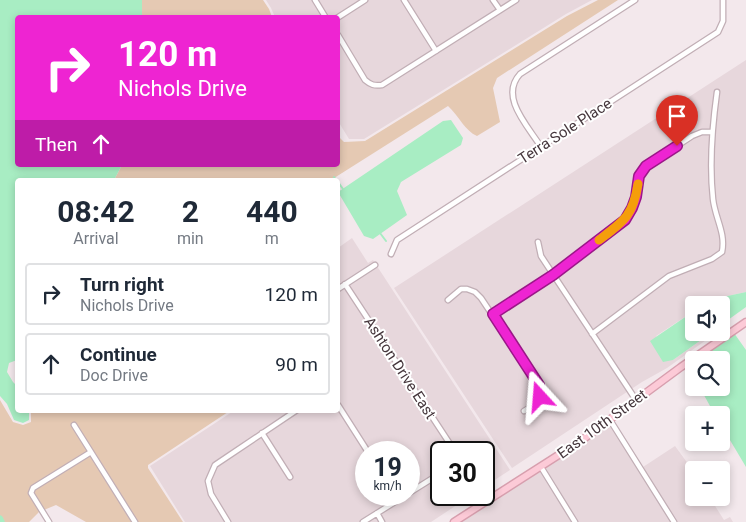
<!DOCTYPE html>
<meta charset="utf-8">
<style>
:root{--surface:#fff;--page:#f6f6f7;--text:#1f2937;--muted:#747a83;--line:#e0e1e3}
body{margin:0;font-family:Roboto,sans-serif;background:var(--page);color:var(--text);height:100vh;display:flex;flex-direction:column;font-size:19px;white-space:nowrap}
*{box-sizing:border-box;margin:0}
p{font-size:16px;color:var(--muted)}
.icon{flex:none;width:28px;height:28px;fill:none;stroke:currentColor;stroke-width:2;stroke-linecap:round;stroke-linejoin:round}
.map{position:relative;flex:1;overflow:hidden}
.panel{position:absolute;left:15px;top:178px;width:325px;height:235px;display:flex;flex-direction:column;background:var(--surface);border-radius:5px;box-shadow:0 2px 8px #0003}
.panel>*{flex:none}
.top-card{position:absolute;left:15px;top:15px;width:325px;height:152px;border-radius:5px;box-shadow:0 2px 8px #0003;background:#ee24d2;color:#fff;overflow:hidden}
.buttons{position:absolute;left:685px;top:296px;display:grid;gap:10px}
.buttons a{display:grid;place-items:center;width:45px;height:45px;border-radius:5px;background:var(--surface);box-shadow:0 2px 8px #0003;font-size:25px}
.speed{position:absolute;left:355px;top:441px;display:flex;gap:10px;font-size:25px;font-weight:700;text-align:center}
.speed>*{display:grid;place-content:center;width:65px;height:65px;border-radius:50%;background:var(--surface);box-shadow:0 2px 8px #0003;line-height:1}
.speed small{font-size:12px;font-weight:400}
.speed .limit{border:2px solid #111;border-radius:8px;background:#fff;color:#111}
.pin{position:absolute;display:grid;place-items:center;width:42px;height:42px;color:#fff;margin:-51px -21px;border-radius:50% 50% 50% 0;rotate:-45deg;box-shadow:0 0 5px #0007}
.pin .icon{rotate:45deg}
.me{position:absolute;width:55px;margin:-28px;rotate:341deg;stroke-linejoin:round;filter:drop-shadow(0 0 4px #0008)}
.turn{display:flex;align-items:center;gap:18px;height:105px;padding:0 20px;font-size:22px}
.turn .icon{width:65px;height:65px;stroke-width:2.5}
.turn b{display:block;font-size:35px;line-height:42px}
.then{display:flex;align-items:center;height:48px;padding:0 20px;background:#0003;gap:10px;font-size:19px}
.eta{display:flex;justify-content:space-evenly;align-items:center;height:85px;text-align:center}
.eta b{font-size:30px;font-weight:700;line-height:35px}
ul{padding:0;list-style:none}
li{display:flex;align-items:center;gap:15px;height:62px;margin:0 10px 8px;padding:0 10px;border:2px solid var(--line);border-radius:5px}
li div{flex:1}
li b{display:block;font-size:19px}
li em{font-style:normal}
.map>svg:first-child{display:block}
.residential{fill:#e7d7dc;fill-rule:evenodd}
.green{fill:#e5c9b3}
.water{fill:#a8edc3}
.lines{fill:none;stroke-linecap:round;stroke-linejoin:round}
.stream{stroke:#a8edc3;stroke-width:2}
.canal{stroke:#a8edc3;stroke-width:5.5}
.street-casing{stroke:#c1aeb5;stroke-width:7}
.secondary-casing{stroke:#d79fae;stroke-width:9}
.street{stroke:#fff;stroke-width:4.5}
.secondary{stroke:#fccad7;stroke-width:6}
.route-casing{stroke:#9b1788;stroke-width:12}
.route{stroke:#ee24d2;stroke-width:9}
.slow{stroke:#f59e0b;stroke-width:9}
.labels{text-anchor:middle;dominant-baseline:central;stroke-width:4;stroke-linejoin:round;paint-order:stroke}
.street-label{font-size:15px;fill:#46373d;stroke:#fff}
</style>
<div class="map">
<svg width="746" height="522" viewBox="0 0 746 522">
<rect width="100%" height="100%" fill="#f3e8ec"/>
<path class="residential" d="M266,0H592L566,14L364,139H349L338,121V18L275,17L271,8Z
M746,60V292L718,298L704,305H694V311L656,336L673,360L711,333H716L667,368L642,382L512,468L394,288Z
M352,238L368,263L373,260L510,470L484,487V452H441V495H472L431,522H185L150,466L235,410H338V248ZM366,452H409V495H366Z
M614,421L643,467L675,446L694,472V498H710L724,520L730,517L733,522H460L543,470Z"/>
<path class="green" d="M142,0H263L269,9L272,17H142Z
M598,0H618L497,78L493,88L500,122L477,136C465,131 459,116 448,106L331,180H114L122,165H338V136L344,142L365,141L567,16Z
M0,400L13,422L23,425L31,422V410H231L148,465V468L183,522H86L56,505L39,512L29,522H0Z"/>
<path class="water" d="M0,0H142V17L18,18V165H122L114,180H18L17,360L9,363L7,372L13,382L17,386L18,410H29V420L23,423L14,420L7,404L0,396Z
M451,120L463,138L461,145L401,182L397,191L407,215L373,239L364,236L338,192L443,121Z
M746,292V307L721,325V305H704L718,298Z
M694,311V332L711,333L673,360L663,362L650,341Z
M734,333L746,350V467L721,425V415H715L700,388H721V360H696Z"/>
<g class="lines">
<path class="stream" d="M334,177L336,180
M338,182L343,189
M380,233L386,241"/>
<path class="canal" d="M0,518L2,522"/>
<defs>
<path id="street" d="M315,0L326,18
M404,0L436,51
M493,0L500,10
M337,18L365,0
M338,35L365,80C371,85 374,86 382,85L516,0
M541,147C528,126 499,97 520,74L635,0
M538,242L541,256L636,400
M391,254L397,240L718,32L723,21V0
M345,284L450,444L451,452
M338,289L375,265
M448,300L461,289H467L475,292L481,298L539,385C540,400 536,404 524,411
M493,314L553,275L625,220L632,208L636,197L639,176L646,166L692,136L702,132H712
M592,334L669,276L712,259L722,252C726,233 715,218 713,199C709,163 712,128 717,92
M338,405L368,452
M610,420L674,522
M74,425L135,522
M262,433L290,477
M541,467L575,522
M409,493L441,473
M377,513L382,522
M49,522L31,493L33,488L91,452
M228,522L211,494L208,481L215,465L297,410
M363,522L406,495"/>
<path id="secondary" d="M454,522L582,440L681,367L746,322"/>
</defs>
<use href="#street" class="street-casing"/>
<use href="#secondary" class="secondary-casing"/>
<use href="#street" class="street"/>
<use href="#secondary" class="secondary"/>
</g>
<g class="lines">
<defs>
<path id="route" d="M540,397L539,385L493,314L553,275L625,220L632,208L636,197L639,176L646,166L677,146"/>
</defs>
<use href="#route" class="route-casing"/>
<use href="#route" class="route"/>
<path class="slow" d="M599,240C624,221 633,216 638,184"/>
</g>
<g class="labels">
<g class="street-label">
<text transform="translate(565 131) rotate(-33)">Terra Sole Place</text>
<text transform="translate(400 368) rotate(57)">Ashton Drive East</text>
<text transform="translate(602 424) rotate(-36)">East 10th Street</text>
</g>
</g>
</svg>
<div class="buttons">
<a><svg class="icon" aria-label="sound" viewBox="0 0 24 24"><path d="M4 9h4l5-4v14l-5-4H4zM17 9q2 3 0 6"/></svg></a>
<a><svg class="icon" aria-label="search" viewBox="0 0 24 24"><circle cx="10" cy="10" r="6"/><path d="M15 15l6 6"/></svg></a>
<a>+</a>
<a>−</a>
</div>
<div class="speed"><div>19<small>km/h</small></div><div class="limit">30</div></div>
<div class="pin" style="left:677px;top:146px;background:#d93025"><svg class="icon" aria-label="arrive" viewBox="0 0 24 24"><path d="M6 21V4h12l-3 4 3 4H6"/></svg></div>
<svg class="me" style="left:540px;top:397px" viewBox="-20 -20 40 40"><path d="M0-17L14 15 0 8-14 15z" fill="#ee24d2" stroke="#fff" stroke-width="4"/></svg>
<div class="top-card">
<div class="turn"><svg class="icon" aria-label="right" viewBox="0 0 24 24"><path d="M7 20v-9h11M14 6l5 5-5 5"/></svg><div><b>120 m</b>Nichols Drive</div></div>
<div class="then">Then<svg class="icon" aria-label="ahead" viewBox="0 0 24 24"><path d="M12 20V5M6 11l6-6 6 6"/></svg></div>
</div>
<section class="panel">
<div class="eta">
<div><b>08:42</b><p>Arrival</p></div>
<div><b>2</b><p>min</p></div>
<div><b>440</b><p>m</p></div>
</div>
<ul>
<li><svg class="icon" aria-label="right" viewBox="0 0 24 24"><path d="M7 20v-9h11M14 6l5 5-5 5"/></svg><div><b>Turn right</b><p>Nichols Drive</p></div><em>120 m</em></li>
<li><svg class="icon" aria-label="ahead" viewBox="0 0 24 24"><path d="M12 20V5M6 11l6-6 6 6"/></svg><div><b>Continue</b><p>Doc Drive</p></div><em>90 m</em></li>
</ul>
</section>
</div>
